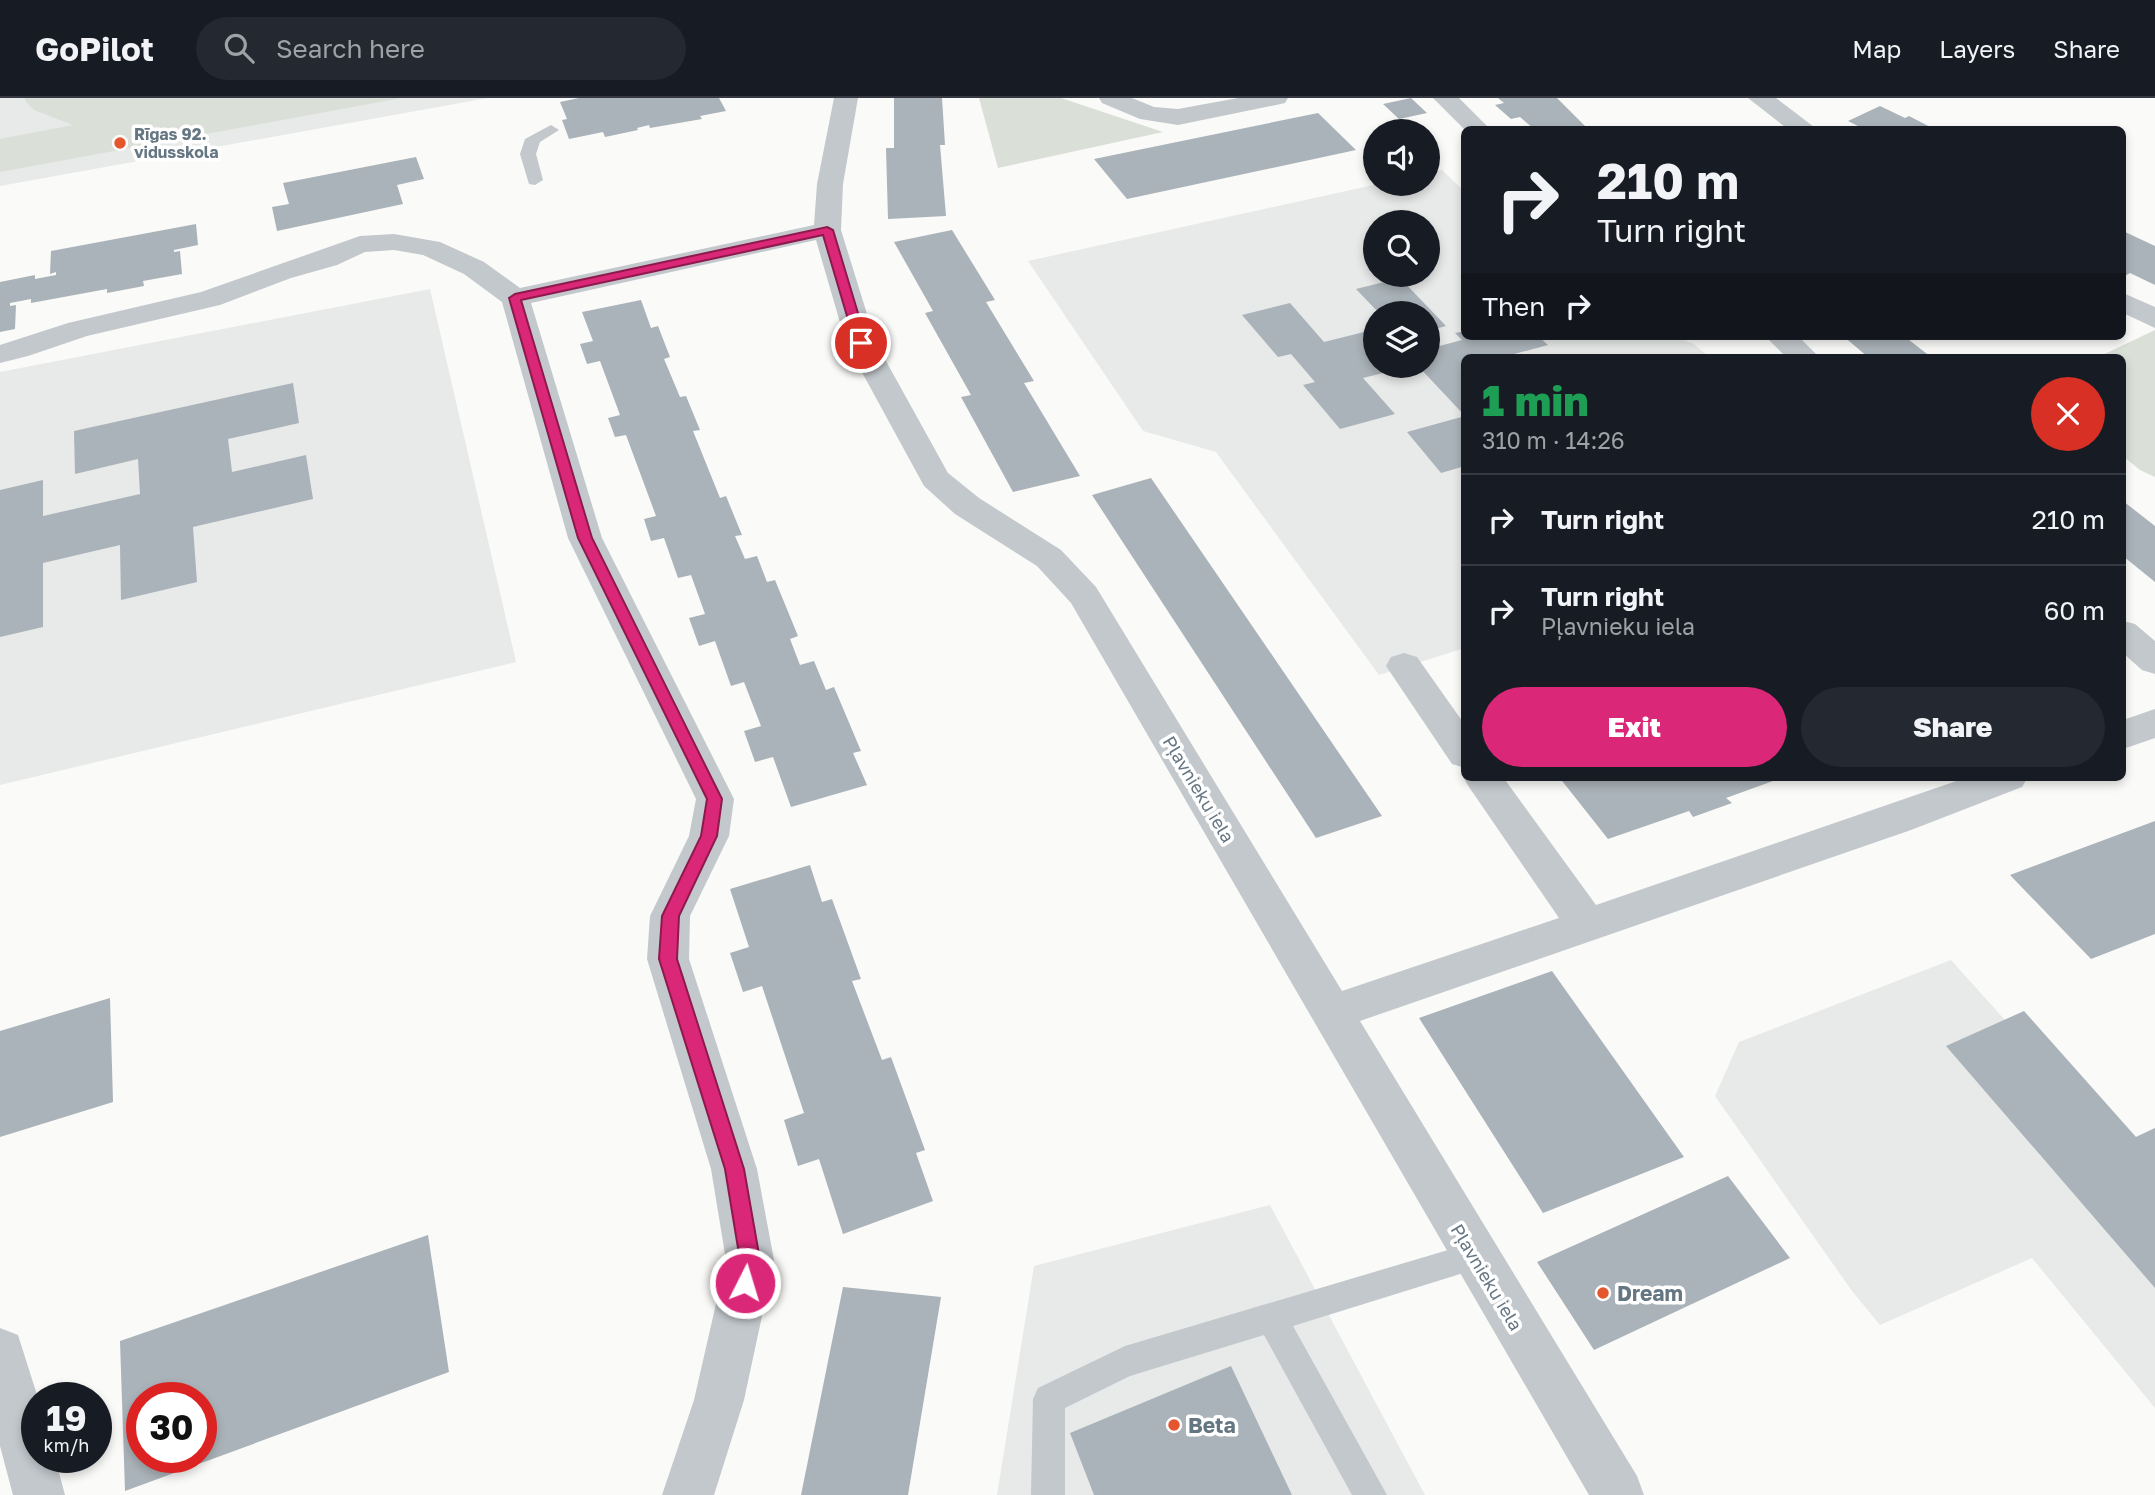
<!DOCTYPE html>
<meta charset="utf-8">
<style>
:root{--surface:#171b24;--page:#242831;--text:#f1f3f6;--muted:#9ea1a6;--line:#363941;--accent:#db2777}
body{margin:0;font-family:"Golos Text",sans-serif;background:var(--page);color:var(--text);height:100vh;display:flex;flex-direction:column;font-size:26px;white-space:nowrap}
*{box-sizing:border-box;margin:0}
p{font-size:23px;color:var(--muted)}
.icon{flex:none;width:38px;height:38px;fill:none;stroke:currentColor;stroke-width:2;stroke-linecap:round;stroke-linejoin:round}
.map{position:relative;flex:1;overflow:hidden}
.side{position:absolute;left:1461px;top:256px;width:665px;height:427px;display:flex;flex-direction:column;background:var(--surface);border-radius:10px;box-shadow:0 4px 10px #0003}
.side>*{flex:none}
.top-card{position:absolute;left:1461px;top:28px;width:665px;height:214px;border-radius:10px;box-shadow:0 4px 10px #0003;background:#171b24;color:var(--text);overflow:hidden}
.tools{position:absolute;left:1363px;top:21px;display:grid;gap:14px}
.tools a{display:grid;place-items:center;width:77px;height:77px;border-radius:50%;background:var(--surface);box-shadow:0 4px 10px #0003;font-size:35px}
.speed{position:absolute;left:21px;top:1284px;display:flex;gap:14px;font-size:35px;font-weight:700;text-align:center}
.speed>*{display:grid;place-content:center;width:91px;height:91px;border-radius:50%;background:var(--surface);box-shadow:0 4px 10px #0003;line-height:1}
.speed small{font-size:18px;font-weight:400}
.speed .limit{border:10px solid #d22;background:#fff;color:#111}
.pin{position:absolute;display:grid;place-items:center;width:60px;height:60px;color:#fff;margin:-30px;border:4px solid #fff;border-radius:50%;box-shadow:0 2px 7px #0007}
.me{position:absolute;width:77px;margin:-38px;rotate:5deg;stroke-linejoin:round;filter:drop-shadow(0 0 5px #0008)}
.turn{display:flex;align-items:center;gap:24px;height:147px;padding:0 21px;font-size:32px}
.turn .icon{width:91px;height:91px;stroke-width:2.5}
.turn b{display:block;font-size:49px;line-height:60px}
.then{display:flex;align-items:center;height:66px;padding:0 21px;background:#0003;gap:14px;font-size:26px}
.round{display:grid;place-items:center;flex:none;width:74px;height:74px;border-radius:37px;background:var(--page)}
.overview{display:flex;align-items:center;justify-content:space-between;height:119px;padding:0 21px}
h1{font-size:42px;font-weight:800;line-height:52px;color:#1e9e55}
.button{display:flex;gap:14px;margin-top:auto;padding:14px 21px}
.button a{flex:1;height:80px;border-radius:42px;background:var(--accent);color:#fff;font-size:28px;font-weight:800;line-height:80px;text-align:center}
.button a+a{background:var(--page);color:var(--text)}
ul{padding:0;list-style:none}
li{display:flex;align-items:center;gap:21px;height:91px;padding:0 21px;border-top:2px solid var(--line)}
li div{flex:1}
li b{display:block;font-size:26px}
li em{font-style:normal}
header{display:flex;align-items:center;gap:42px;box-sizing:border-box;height:98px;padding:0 35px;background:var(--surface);border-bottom:2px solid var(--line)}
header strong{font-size:33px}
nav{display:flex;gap:38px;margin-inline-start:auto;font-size:24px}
.search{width:490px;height:63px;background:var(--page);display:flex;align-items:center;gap:18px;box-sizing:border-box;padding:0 24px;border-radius:38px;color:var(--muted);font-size:26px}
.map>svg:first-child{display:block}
.built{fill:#e8e9e9;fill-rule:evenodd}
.green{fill:#dadfd7}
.building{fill:#aab3b9;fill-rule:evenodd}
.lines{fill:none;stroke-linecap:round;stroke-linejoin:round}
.lane{fill:#c3c8cc;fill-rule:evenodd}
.street{fill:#c3c8cc;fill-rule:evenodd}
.route{fill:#db2777;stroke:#8e194d;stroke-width:2}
.poi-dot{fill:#e4572e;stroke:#fff;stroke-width:2.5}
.labels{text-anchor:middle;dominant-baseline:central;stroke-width:7;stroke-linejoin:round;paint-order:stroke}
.far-poi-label{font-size:16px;font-weight:bold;fill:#657683;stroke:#fff;text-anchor:start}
.street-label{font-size:18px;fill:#657683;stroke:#fff}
.near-poi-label{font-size:21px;font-weight:bold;fill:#657683;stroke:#fff;text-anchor:start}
</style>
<header>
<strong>GoPilot</strong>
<div class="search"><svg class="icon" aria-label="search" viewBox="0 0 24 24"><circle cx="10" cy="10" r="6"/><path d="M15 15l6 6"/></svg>Search here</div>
<nav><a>Map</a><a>Layers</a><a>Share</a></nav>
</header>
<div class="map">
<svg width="2155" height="1397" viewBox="0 0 2155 1397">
<rect width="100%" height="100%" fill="#fafaf8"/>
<path class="built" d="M0,0H488L0,88Z
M1442,72L1465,94V238H1673L1694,246L1709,259H1465V550L1379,577L1216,354L1143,333L1028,163L1378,86H1428V75ZM1376,124H1428V177H1376ZM1376,215H1428V268H1376Z
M430,191L516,564L0,687V274Z
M1951,862L2005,922L2135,1039L2155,1030V1310L2032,1160L1880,1227L1852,1193L1715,998L1739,944Z
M1270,1107L1425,1397H997L1034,1168Z"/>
<path class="green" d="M25,0H401L0,74V41L73,27L34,12L26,4Z
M979,0H1061L1163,34L998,70Z
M2155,232V379L2140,372L2123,358V259H2098Z"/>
<path class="building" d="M579,0H719L726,13L700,18L702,21L650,30L649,27L637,30L638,32L605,39L603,34L569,41L562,22L567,21L560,4Z
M894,0H942L945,47H940L946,118L888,121L886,50H894Z
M1411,0L1427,15L1399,21L1383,6Z
M1498,0H1557L1589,32H1535L1520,19L1511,21L1495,7L1504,5Z
M1880,8L1905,20L1909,18L1936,32H1866L1848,23Z
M1318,15L1356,52L1127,101L1094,61Z
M416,59L424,81L397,87L403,106L277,133L272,109L289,106L283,85Z
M196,126L198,147L174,152V154L180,153L182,176L143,183L144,188L107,195V191L31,205V201L10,205V208L16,207L15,231L0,234V184L35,177V181L56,177V174L50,176L51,153Z
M952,132L995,202L986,204L1034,283L1024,285L1080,378L1013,394L961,299L971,297L925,215L933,213L894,144Z
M2123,133L2155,148V187L2130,175L2123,179Z
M1400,180L1446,228L1428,233V215H1379L1356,191Z
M641,202L651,230L658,228L670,259L664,261L680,299L686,298L700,332L693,333L720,400L726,398L742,437L735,438L745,461L757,458L767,484L775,482L798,538L790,541L800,567L814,563L826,592L834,589L861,653L853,655L867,687L791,709L773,659L755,664L744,633L761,628L744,584L731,588L715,543L699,548L689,520L705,516L691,477L678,480L664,440L651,443L644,421L656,418L626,337L615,339L608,320L620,317L600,263L587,266L580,246L593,243L582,214Z
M1290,205L1324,244L1376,231V268L1407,269L1363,280L1395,316L1340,331L1303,287L1315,284L1291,256L1278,259L1242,217Z
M1465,233V238H1538L1548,247L1503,259H1465V318L1418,268H1428V245L1432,250L1462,242L1455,235Z
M1843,238H1904L1931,259H1868Z
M293,285L299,325L228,341L232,374L306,357L313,401L193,429L197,484L121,502L120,447L43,465V529L0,539V392L43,382V418L140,396L138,361L75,376L74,333Z
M1465,318V368L1441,375L1407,334Z
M1151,380L1382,718L1316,740L1092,397Z
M2123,403L2155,428V484L2123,458Z
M1559,679H1784L1726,700L1732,705L1693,719L1689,713L1608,741Z
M2155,723V836L2091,861L2010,777Z
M810,767L822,804L832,801L861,881L852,883L882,962L891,959L925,1052L916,1055L933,1103L843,1136L819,1061L798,1068L784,1022L804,1015L762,888L743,894L730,855L749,849L730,791Z
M1552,873L1684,1059L1543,1115L1419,920Z
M110,900L113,1004L0,1039V933Z
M2024,913L2136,1039L2155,1030V1190L1946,948Z
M1728,1078L1790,1160L1594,1252L1537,1164Z
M428,1137L449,1274L125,1393L120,1243ZM142,1300H201V1360H142Z
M843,1189L941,1199L908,1397H801Z
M1231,1268L1292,1397H1094L1070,1335Z"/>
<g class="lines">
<path class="lane" d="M551,27L559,32L540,44L536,56L543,82L535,87L529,86L520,56L525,41Z
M1475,1144L1486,1148L1490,1158L1486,1168L1293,1228L1387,1397H1352L1264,1237L1130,1278L1065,1310V1397H1031L1033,1301L1038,1290L1125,1248Z"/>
<path class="street" d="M834,0H858L843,86L841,132L876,245L948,375L979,400L1061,452L1096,489L1342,893L1559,820L1469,689L1463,679L1465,676V679H1503L1596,807L1968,679H2028L2022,689L1911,732L1360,923L1637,1378L1644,1397H1589L1071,505L1037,468L955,416L924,388L846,245L816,142L531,205L602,440L734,701L729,738L690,818L689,861L757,1071L774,1162L744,1302L714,1397H662L694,1302L726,1162L711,1071L647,861L650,818L689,738L696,701L568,440L502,204L464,176L423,157L394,152L365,154L337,167L291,180L220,207L87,238L28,258L0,265V247L68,225L201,194L360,138L394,136L440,144L484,164L520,190L814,127L817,86Z
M1099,0H1132L1154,9L1178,11L1238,0H1288L1285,5L1276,7L1178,27L1140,21L1102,5Z
M1433,0H1459L1491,32H1465Z
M1748,0H1776L1818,32H1789Z
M2123,195L2155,209V230L2123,215Z
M1765,238H1798L1819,259H1786Z
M2123,523L2135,526L2155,543V576L2142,572L2123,555Z
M1404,555L1417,559L1465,627V670L1452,666L1386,568L1391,559Z
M2155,611V640L2123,651V622Z
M0,1230L18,1237L38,1300L37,1360H55L65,1397H13L0,1348Z"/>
</g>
<path class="route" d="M827,129L833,132L867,245L865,248L855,245L823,137L521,202L592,440L722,701L717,738L679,818L677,861L744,1071L760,1162L752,1191L745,1194L738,1191L735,1185L740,1162L725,1071L659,861L662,818L701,738L707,701L578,440L509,200L515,196Z"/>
<g class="poi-dot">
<circle cx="120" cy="45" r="7"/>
<circle cx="1603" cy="1195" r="7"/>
<circle cx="1174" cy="1327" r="7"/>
</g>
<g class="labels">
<g class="far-poi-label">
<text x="134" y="36">Rīgas 92.<tspan x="134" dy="18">vidusskola</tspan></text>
</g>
<g class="street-label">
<text transform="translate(1199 691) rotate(59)">Pļavnieku iela</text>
<text transform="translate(1487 1179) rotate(59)">Pļavnieku iela</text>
</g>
<g class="near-poi-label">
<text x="1617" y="1195">Dream</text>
<text x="1188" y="1327">Beta</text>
</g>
</g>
</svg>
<div class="tools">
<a><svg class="icon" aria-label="sound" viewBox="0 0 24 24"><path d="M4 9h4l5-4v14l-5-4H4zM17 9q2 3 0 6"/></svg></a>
<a><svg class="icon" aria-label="search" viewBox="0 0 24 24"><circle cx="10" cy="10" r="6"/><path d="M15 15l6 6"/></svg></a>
<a><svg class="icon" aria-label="layers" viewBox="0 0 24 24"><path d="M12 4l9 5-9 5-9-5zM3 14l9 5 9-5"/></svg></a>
</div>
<div class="speed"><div>19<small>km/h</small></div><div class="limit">30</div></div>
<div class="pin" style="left:861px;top:245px;background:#d93025"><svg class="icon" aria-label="arrive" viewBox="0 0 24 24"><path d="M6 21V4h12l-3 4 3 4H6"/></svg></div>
<svg class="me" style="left:745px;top:1185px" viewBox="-20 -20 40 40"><circle r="17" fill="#db2777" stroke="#fff" stroke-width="3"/><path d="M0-11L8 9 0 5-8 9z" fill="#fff"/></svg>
<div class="top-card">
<div class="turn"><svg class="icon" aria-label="right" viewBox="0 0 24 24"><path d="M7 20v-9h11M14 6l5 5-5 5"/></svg><div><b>210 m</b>Turn right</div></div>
<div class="then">Then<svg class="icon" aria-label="right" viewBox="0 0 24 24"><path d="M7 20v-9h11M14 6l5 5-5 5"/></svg></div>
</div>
<section class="side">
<div class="overview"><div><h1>1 min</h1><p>310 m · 14:26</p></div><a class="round" style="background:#d93025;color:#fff"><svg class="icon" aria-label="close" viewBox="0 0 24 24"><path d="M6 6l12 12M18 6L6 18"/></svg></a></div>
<ul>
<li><svg class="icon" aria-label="right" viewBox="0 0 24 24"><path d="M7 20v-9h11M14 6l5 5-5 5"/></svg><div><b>Turn right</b></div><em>210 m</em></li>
<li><svg class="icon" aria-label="right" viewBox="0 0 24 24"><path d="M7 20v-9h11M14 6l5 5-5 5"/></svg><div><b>Turn right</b><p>Pļavnieku iela</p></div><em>60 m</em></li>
</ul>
<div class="button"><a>Exit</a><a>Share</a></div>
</section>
</div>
